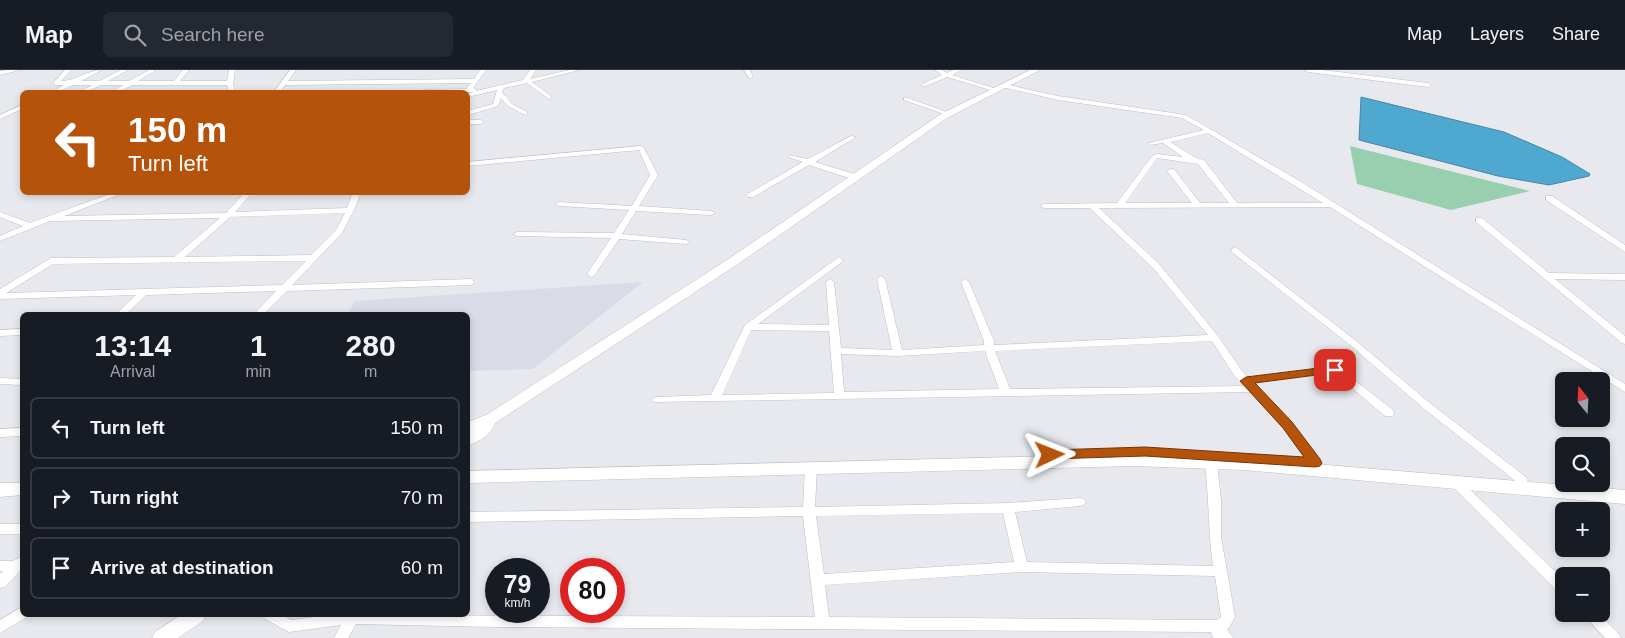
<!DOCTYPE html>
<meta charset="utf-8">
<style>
:root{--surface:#171b24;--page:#242831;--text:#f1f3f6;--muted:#9ea1a6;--line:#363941}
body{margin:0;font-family:Arial,sans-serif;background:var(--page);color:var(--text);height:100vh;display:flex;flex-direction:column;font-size:19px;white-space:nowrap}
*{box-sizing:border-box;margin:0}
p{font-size:16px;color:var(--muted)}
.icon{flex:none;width:28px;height:28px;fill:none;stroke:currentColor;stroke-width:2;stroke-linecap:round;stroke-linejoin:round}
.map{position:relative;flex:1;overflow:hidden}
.drawer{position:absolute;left:20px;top:242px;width:450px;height:305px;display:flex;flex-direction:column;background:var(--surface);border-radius:8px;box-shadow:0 2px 8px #0003}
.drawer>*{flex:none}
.guide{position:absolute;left:20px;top:20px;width:450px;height:105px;border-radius:8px;box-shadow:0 2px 8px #0003;background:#b45309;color:#fff;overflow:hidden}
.needle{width:32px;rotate:342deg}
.tools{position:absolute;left:1555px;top:302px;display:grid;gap:10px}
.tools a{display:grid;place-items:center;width:55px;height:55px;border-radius:8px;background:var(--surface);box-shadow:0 2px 8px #0003;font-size:25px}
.speed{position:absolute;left:485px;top:488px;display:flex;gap:10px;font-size:25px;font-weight:700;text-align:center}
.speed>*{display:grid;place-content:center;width:65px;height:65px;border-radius:50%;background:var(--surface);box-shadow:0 2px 8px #0003;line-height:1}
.speed small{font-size:12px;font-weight:400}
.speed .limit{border:8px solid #d22;background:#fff;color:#111}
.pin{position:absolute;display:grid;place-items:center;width:42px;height:42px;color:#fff;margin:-21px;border-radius:10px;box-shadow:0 2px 8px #0006}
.me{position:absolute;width:55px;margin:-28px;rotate:88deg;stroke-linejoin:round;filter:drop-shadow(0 0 4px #0008)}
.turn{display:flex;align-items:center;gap:18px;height:105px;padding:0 25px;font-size:22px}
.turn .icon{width:65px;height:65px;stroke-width:2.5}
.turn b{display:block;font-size:35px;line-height:42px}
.eta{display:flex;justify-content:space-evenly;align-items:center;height:85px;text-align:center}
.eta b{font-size:30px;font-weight:700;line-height:35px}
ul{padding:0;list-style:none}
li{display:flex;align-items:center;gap:15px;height:62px;margin:0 10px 8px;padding:0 15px;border:2px solid var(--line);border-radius:8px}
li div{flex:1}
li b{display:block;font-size:19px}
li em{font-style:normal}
header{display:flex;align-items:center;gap:30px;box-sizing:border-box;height:70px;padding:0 25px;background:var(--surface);border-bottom:1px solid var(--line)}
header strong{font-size:24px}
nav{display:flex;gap:28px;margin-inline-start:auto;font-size:18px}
.search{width:350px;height:45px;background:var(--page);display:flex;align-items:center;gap:12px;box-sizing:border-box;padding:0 18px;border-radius:8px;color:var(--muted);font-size:19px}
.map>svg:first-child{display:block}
.built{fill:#d9dbe7}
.green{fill:#98d0af}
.water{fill:#4fa8d0;stroke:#4987a4}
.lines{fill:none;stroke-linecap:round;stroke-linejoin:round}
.minor-casing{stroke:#bebfc3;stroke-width:1}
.major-casing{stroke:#bebfc3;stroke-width:1}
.highway-casing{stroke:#bebfc3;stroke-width:1}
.minor{fill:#fff;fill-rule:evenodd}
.major{fill:#fff;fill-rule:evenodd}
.highway{fill:#fff;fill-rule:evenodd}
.route{fill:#b45309;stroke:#753606}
</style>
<header>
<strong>Map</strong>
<div class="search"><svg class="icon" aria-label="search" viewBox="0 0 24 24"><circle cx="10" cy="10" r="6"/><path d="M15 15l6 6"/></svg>Search here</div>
<nav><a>Map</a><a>Layers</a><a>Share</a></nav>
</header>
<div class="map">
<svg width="1625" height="568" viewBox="0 0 1625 568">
<rect width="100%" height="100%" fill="#e8e9ee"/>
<path class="built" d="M643,212L533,299L468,301V245H347L355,231Z"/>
<path class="green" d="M1350,76L1530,121L1451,140L1357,114Z"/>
<path class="water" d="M1361,27L1504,62L1562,87L1590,104L1589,106L1549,115L1498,106L1359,70Z"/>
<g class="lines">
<defs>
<path id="minor" d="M7,0H20L0,5V1Z
M65,0H71L61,11C77,11 87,0 102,0L81,11H99L121,0H128L108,11H129L149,0H156L138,11H174L183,0H189L180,11H227L229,0H235L233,13L235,22H229L227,15H132L119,22H112L123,15H101L86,22H79L92,15H73L58,22H51L64,15H56L53,13Z
M290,0H296L288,11L474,9L480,0H486L473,18L476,19V21L523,10L530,0H536L530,9L569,0H579L532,12L551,26V28L549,29L527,13L504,18L502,22L512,34L527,42V44L525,45L508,36L501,28L498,36L468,45V41L493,34L497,20L468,27V23L474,22H422L425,20L466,19L471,13L285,15L280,22H274Z
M744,0H750L753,8H749Z
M935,0H942L947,3L953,0H961L952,5L1000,20L997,22L947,7L926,16H922V14L942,5Z
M1305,0H1322L1428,13L1431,15L1428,17L1308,2Z
M1004,14L1058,26L1186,45L1298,110L1625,314V322L1330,137L1099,138L1159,194L1218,266L1242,301L1248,307L1335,297L1339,298L1393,340L1394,343L1393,346H1385L1334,303L1254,313L1291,352L1319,390L1321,393L1319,396H1311L1283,358L1250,322L653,332L652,330L653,328L657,327L711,325L745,255L839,187L843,190L842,192L758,254L829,255L826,212L830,209L834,212L841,278L892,280L877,209L881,206L885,209L902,280L984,275V271L961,212L965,209L969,212L994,271V275L1208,265L1153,198L1090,138H1044L1040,136L1044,134L1117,133L1152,86L1157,84L1183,87L1163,73L1149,75V73L1204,60L1182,48L1058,30L1002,17V15ZM1208,63L1323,133H1237L1204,90L1196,88L1170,72ZM1157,88L1198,94L1229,133H1200L1174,99H1171L1167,101L1192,133H1125ZM751,260L829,261L834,323L722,325ZM1212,271L1234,305L1244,316L1010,319L995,281ZM985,281L999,319L844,322L841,284L898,286Z
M904,28H908L952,44L947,45L904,30Z
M22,35V39L0,49V45Z
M468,50H481L484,52L481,54H468Z
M851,66L856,67L815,92L858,105V109H852L809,95L753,127H747L746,125L803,92L788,87V85L808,89Z
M641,76L644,78L658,105L639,136L711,141L715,143L711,145L636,141L622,164L686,170L690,172L686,174L619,169L594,206L591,207L587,204L611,168L517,166L513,164L517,162L614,163L629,140L559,136L555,134L559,132L632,136L650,105L639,80L468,96V92Z
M115,122H126L64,146L226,143L245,122H253L235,142L347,138L353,122H361L354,140L342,163L292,215L471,209L475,212L471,215L287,221L263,245H253L276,221L146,225L125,245H115L136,225L0,229V219L51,188L174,187L220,148L50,151L0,171V166L23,156L0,147V142L30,153ZM345,143L336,160L311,185L185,187L230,147ZM306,191L282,215L6,223L53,194Z
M156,122H166L163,124Z
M1546,126H1552L1625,175V182L1546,130Z
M1476,148H1482L1549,203L1625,204V210L1555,209L1625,266V274L1622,273L1476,152Z
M1235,177L1355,270L1431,334L1526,407L1528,410L1526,413H1518L1423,338L1349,274L1232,182L1231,180Z
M22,259V265L0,266V260Z
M0,308L22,309V315L0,314Z
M22,358V366L0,367V359Z
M1211,388L1215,389L1217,392L1221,430V467L1235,547L1229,558L1227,559L1233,568H1213L1211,562L494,557L356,554L348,568H334L341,555L289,562L265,549L263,545H282L291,550L329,545L815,547L803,446L468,452V442L803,437L805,398L807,395H815L817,398L815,437L1008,433L1080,428L1084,429L1086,432L1084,435L1080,436L1015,442L1027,492L1213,496C1208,461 1209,427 1205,392L1207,389ZM1003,443L1014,492L824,504L816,446ZM1022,502L1215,506L1221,547L1219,549L1216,550L829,547L825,515Z
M1456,409L1460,410L1564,510V524L1559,523L1452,416L1450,413L1452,410Z
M0,454H22V464H0Z
M19,488L22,489V501H20L5,517L0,518V504L3,501H0V491H13Z
M22,537V545H28L27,547L0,563V550Z
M1583,544H1599L1619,564L1621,568H1605Z"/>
<path id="major" d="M1030,0H1040L947,48L738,194L495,353C493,363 478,373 468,375V352L488,344L730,188L941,44Z
M181,545H206L203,551L178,568H152L155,562Z"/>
<path id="highway" d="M1133,384L1244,388L1625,420V434L1244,400L1133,396L468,413V401Z
M0,413H22V425L0,427Z"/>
</defs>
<use href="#minor" class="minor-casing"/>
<use href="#major" class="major-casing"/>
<use href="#highway" class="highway-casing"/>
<use href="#minor" class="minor"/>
<use href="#major" class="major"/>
<use href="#highway" class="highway"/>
</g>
<path class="route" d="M1335,296L1339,297L1341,300L1339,302L1255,313L1292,352L1320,389L1322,393L1320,396L1315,397L1145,386L1050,389L1046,388L1044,385L1046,381L1050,380L1145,377L1304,387L1283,358L1240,311L1246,307Z"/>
</svg>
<div class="tools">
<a><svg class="needle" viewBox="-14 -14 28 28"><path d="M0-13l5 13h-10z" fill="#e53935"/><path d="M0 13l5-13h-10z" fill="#9ea1a6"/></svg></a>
<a><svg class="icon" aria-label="search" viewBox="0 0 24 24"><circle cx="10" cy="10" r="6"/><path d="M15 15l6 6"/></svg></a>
<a>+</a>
<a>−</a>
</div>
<div class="speed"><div>79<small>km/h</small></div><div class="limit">80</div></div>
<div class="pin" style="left:1335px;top:300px;background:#d93025"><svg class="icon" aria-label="arrive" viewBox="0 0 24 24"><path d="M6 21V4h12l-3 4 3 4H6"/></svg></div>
<svg class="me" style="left:1050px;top:385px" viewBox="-20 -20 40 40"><path d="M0-17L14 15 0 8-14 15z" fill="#b45309" stroke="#fff" stroke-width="4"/></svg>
<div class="guide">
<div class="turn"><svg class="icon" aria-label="left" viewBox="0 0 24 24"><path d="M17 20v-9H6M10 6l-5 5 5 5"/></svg><div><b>150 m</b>Turn left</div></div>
</div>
<section class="drawer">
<div class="eta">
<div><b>13:14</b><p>Arrival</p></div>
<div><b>1</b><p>min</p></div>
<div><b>280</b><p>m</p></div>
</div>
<ul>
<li><svg class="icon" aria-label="left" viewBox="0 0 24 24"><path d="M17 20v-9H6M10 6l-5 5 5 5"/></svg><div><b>Turn left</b></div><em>150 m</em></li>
<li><svg class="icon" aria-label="right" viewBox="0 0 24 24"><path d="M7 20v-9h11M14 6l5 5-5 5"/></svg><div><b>Turn right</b></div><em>70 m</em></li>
<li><svg class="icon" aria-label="arrive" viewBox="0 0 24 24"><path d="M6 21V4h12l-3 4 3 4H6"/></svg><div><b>Arrive at destination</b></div><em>60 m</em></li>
</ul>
</section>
</div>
